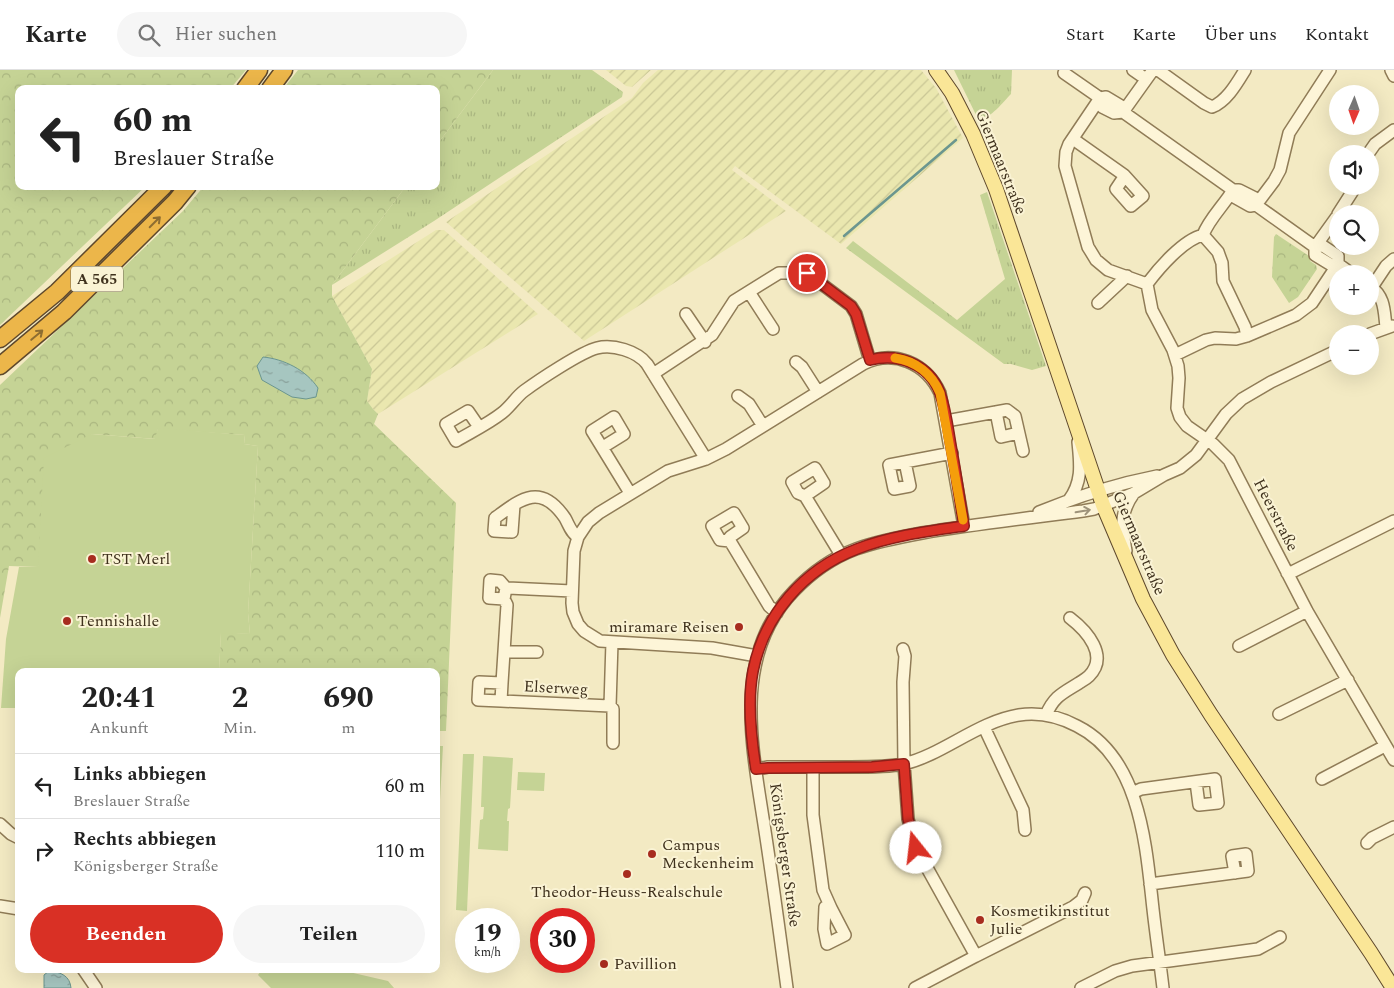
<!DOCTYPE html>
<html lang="de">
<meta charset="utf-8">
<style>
:root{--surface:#fff;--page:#f6f6f6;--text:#222;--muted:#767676;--line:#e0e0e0;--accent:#d93025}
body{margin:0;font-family:Spectral,serif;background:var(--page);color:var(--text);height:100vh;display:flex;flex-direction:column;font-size:19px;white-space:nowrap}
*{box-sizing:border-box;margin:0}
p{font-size:16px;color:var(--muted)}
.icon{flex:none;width:28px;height:28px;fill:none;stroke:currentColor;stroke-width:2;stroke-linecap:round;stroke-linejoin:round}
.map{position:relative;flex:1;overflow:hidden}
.details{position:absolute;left:15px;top:598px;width:425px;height:305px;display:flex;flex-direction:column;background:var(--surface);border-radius:10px;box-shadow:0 5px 20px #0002}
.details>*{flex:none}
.banner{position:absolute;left:15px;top:15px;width:425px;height:105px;border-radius:10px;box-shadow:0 5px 20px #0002;background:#fff;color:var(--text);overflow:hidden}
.needle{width:32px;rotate:182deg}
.controls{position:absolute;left:1329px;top:15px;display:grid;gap:10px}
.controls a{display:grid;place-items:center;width:50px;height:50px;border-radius:50%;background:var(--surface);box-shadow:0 5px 20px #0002;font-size:25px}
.speed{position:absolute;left:455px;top:838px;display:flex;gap:10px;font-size:25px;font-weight:700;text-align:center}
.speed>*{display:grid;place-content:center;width:65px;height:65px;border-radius:50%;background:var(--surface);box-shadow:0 5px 20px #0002;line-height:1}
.speed small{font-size:12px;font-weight:400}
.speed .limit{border:8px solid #d22;background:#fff;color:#111}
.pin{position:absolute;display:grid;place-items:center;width:42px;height:42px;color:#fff;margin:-21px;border:2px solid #fff;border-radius:50%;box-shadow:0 1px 5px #0007}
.me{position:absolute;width:55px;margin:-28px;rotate:344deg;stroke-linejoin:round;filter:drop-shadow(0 0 4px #0008)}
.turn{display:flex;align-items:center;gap:18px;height:105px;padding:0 15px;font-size:22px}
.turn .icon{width:65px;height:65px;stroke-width:2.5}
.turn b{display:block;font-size:35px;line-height:42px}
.eta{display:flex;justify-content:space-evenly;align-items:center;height:85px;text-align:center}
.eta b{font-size:30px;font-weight:700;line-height:35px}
.primary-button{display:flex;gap:10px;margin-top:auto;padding:10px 15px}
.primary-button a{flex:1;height:58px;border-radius:30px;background:var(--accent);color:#fff;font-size:20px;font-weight:700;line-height:58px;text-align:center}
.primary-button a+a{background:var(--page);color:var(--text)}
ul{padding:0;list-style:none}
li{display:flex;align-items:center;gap:15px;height:65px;padding:0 15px;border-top:1px solid var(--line)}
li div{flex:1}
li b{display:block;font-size:19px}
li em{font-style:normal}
header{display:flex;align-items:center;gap:30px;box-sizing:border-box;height:70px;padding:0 25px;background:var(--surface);border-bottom:1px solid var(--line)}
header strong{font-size:24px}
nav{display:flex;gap:28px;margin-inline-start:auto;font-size:18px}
.search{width:350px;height:45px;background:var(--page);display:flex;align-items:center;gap:12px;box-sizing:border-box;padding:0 18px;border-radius:28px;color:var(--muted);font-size:19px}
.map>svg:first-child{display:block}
.farmland{fill:url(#farmland-furrows)}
.grass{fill:url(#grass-tufts)}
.forest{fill:url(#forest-crowns)}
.garden{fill:#c5d395}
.water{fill:url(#water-ripples);stroke:#6b968f}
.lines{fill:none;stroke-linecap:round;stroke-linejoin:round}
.stream{stroke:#6b968f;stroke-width:2.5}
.minor-casing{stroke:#907c57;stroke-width:14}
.major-casing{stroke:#5e482c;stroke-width:16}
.highway-casing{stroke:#5e482c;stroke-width:19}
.minor{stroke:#fdf5d8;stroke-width:11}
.major{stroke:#fae697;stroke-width:14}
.highway{stroke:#ecb64a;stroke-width:16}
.oneway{stroke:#8d6d31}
.oneway2{stroke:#9e937a}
.route-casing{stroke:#8d1f18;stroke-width:12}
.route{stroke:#d93025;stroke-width:9}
.slow{stroke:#f59e0b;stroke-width:9}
.poi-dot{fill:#a72c1f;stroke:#faf3d4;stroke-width:2}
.labels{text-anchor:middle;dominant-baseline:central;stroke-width:4;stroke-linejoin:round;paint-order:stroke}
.shield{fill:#faf3d4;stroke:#776b54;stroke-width:1}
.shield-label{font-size:15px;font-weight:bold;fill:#3f311d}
.street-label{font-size:16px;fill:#3f311d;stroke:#faf3d4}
.poi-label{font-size:16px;fill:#3f311d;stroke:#faf3d4;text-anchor:start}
</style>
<header>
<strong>Karte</strong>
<div class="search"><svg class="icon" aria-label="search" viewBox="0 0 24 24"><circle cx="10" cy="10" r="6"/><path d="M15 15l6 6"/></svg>Hier suchen</div>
<nav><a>Start</a><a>Karte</a><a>Über uns</a><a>Kontakt</a></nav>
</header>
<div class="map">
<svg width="1394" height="918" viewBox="0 0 1394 918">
<defs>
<pattern id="farmland-furrows" width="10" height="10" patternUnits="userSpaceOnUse" patternTransform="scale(1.25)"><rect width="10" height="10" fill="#eae7af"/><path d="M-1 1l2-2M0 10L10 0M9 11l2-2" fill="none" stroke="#cac796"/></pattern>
<pattern id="grass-tufts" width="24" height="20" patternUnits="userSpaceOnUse" patternTransform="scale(1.25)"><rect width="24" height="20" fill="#c5d395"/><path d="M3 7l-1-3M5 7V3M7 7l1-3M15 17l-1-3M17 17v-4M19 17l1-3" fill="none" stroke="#aab680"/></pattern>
<pattern id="forest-crowns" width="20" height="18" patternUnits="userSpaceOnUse" patternTransform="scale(1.25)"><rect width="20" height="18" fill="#c5d395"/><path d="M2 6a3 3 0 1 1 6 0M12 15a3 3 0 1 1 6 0" fill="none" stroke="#aab680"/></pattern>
<pattern id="water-ripples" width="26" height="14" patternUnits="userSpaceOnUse" patternTransform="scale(1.25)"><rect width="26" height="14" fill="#a6c6c0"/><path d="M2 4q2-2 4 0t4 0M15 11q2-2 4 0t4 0" fill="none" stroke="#89a19b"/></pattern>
</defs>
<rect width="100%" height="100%" fill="#f3eac3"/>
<path class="farmland" d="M606,0H651L632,17L626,16Z
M658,0H921L936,18L963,68L841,174L735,96L732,100L786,141L584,271L446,152L632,28L643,13Z
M436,160H444L538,244L378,344L373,339L367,331L372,299L332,226Z"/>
<path class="grass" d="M493,0H592L623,22L622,27L434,151L332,215L406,116H436V76Z
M954,0H1012L1011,24C1003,32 990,50 978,49Z
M987,122L1046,296L1032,300L1011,294H1004L846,178L853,171L957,250L1005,209L980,125Z"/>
<path class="forest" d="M0,0H246L230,19H19V116H146L0,255Z
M298,0H493L436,76V19H283Z
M204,116H406L332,215V226L372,299L367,331L373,339L378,344L374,354L456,433L446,661H436V601H219L221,562L250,564L248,543L258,376L244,374L245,365L158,359L156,369L92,364L38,497L9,496L0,548V315L183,141Z
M1276,164L1312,188L1310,191L1316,195L1317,199L1298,227L1289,233L1272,207L1274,167Z"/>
<path class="garden" d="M158,358L245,365L244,374L258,376L248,543L250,564L221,563L219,601H19V638H1L6,569L19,497H38L44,388L92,364L155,369Z
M436,676H443L436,802Z
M463,684H474L467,841L456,840Z
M483,686L513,688L510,738L508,739L507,751H509L508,781L478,779L480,750L483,749L484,737H481Z
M518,702L545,703L544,721L517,720Z
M262,899H336L388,911L394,918H271L258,905Z"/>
<path class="water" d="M263,287C284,289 306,300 318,318L316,327L306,329L292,327L262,310L257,296Z
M49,901C61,902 70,906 71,918H44V905Z"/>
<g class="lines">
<path class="stream" d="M844,166L956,70"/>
<defs>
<path id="minor" d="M1133,0L1146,9
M1158,0L1204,33L1212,37C1227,31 1237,13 1245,0
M1391,0L1394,6
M1064,3L1100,28L1106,27L1121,36L1123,42L1233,120H1239L1255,128L1256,135L1315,177L1323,176L1338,186V194
M1100,28L1069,74L1066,82L1065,96L1088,177L1096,190L1108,200L1147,214
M1100,28L1102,37L1114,43L1123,42
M1123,42L1153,0
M1073,69L1124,105L1143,126L1131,136L1116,119L1122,110L1124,105
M1368,84L1375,74L1394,60
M1233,120L1234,127L1250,136L1256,135
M1256,135L1274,111L1280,100L1289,63L1330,0
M1338,144L1356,116
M1203,165L1218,182L1222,193L1223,211L1245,257L1247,266
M1315,177V185L1333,196L1338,194L1352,204
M1315,177L1338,145
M1147,214L1152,240L1173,280L1178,296L1179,308L1177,338L1180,347L1187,356L1213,374L1229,390L1307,541L1394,690
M1147,214C1159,198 1183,170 1203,165C1209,149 1224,135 1233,120
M1370,216C1385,227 1384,240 1386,257
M1372,217L1386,196L1394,189
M749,222L773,259
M1098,233L1127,206
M686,244L705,272
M1370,264L1392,256
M1175,285L1206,270L1215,268L1236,269L1247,266L1296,245L1312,233L1338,194
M796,292L802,297L818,322
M653,304L712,265L734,231L779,203H807L851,236L856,244L870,291
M738,326L749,334L763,356
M996,342L1001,367L1018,363
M946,351L1007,340L1015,346L1023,381
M479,357L468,341L446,354L456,371C471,362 488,354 502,343C511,336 516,327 524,321C539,310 581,282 597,278C613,274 637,281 647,294L706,389
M603,377L624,364L614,347L592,361L630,423
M905,392L910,416L894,419L889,395L952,383
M805,426L824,413L815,398L792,412L798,423L805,426L841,485
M1069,430C1083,411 1080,393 1078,372
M514,435L512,462L494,461L495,448C522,428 541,413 565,448C569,455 571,463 578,467
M1039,442C1078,426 1116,414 1157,406
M730,471V467L743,458L734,443L712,456L720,470L730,471L769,536L777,543
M1126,481C1122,457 1119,444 1134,423
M1287,503L1294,501L1394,451
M506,518L504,529L489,528L490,510L500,511L506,518L572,521
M612,572L610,636L613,639V673
M1239,576L1307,541
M903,579L905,586L903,612L904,694L908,749L916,778L976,886L915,918
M505,582H537
M757,586L712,578L600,571L584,561L578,554L573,542L572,533L574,481L578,467L588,452L599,443L668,401L706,389L726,379L863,294C894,279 926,293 940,323L964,456
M502,613L501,631L478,630L479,612L502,613L507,535L504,529
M501,631L610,636
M1279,644L1348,610
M1046,645C1054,626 1063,623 1079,613C1082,611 1086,609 1089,606C1109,586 1087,561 1070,548
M984,657L1023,740L1025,760
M813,697V745L823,820L831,838L825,837L824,859L827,874L845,865L831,838
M756,699L768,697C796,697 823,697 851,697C868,697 887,697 904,694C944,684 977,652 1019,645C1039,642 1058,646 1077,656C1141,688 1146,777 1153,839C1156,866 1160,892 1163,918
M1322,709L1385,676
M1132,723L1141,719L1215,709L1218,733L1199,735L1196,712
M0,754L11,764L19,768
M1367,773L1372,768L1394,757
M1150,814L1248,801L1246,784L1232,786L1235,803
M0,836L19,839
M976,886L1073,837L1082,830L1085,823
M83,899L96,918
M787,918C780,866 773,813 765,761C753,680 730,587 794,521C812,502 832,488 856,479C878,471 900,467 922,463C976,454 1029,448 1083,441L1094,439L1134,423L1164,405L1180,398L1196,385L1226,344L1242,329L1271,312L1338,280
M1081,918L1115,901L1132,896L1258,879L1280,867"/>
<path id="major" d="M936,0L952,23L973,64L996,119L1103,435L1143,529L1173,585L1211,645L1371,883L1393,918"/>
<path id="highway" d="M245,19L259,0
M270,19L284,0
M0,269L57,222L164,116
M0,296L64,242L175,132L188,116"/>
</defs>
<use href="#minor" class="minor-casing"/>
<use href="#major" class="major-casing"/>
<use href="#highway" class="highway-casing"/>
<use href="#minor" class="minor"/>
<use href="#major" class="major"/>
<use href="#highway" class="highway"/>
</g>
<defs><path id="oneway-shaft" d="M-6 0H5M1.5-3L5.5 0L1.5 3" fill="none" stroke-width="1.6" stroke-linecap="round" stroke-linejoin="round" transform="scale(1.25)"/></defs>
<g class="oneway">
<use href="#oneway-shaft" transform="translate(155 152) rotate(-45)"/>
<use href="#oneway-shaft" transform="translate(37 265) rotate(-40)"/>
</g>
<use class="oneway2" href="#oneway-shaft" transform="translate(1083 441) rotate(-10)"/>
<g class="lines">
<defs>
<path id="route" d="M807,203L851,236L856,244L870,290C899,283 929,294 940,323C946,340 948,359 951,376C956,403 960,430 964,456C929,461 890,466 857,479C804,499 764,545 753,601C747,632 751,668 756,699L768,698L872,697L904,694L908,749L916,778"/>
</defs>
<use href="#route" class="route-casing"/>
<use href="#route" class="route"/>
<path class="slow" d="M895,288C916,291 932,304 940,323L963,450"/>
</g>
<g class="poi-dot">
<circle cx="92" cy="489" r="5"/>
<circle cx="67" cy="551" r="5"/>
<circle cx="739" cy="557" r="5"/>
<circle cx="652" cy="784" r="5"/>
<circle cx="627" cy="804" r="5"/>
<circle cx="980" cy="850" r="5"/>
<circle cx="604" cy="894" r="5"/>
</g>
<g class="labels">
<rect class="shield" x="71" y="196.5" width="52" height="25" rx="4"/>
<g class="shield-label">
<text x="97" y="209">A 565</text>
</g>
<g class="street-label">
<text transform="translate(1001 92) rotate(68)">Giermaarstraße</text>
<text transform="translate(1276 445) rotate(63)">Heerstraße</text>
<text transform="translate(1139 473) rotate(67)">Giermaarstraße</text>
<text transform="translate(556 618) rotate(3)">Elserweg</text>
<text transform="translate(785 785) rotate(82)">Königsberger Straße</text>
</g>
<g class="poi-label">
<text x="102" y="489">TST Merl</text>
<text x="77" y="551">Tennishalle</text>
<text x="729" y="557" text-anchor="end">miramare Reisen</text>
<text x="662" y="775">Campus<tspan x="662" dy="18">Meckenheim</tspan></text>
<text x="627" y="822" text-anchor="middle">Theodor-Heuss-Realschule</text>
<text x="990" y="841">Kosmetikinstitut<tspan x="990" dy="18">Julie</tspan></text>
<text x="614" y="894">Pavillion</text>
</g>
</g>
</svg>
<div class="controls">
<a><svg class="needle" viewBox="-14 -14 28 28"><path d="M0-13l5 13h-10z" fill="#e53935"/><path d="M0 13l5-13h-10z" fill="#767676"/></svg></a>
<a><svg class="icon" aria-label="sound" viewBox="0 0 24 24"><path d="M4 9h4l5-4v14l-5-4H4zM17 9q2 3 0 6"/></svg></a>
<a><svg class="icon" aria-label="search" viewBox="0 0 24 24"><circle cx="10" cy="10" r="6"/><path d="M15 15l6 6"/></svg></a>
<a>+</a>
<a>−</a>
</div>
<div class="speed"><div>19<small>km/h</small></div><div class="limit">30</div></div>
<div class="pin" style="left:807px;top:203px;background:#d93025"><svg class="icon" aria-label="arrive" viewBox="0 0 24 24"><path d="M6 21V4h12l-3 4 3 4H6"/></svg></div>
<svg class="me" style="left:916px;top:778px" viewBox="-20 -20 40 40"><circle r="19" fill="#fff"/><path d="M0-13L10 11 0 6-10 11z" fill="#d93025"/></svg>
<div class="banner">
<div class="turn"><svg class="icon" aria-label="left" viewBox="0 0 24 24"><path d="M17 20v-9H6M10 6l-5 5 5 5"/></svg><div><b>60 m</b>Breslauer Straße</div></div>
</div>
<section class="details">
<div class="eta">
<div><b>20:41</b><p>Ankunft</p></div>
<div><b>2</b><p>Min.</p></div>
<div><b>690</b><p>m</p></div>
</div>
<ul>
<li><svg class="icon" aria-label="left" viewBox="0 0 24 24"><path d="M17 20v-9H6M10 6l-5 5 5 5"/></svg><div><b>Links abbiegen</b><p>Breslauer Straße</p></div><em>60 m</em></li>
<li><svg class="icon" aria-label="right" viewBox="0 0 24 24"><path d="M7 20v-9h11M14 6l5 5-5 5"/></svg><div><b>Rechts abbiegen</b><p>Königsberger Straße</p></div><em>110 m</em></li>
</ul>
<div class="primary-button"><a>Beenden</a><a>Teilen</a></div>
</section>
</div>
